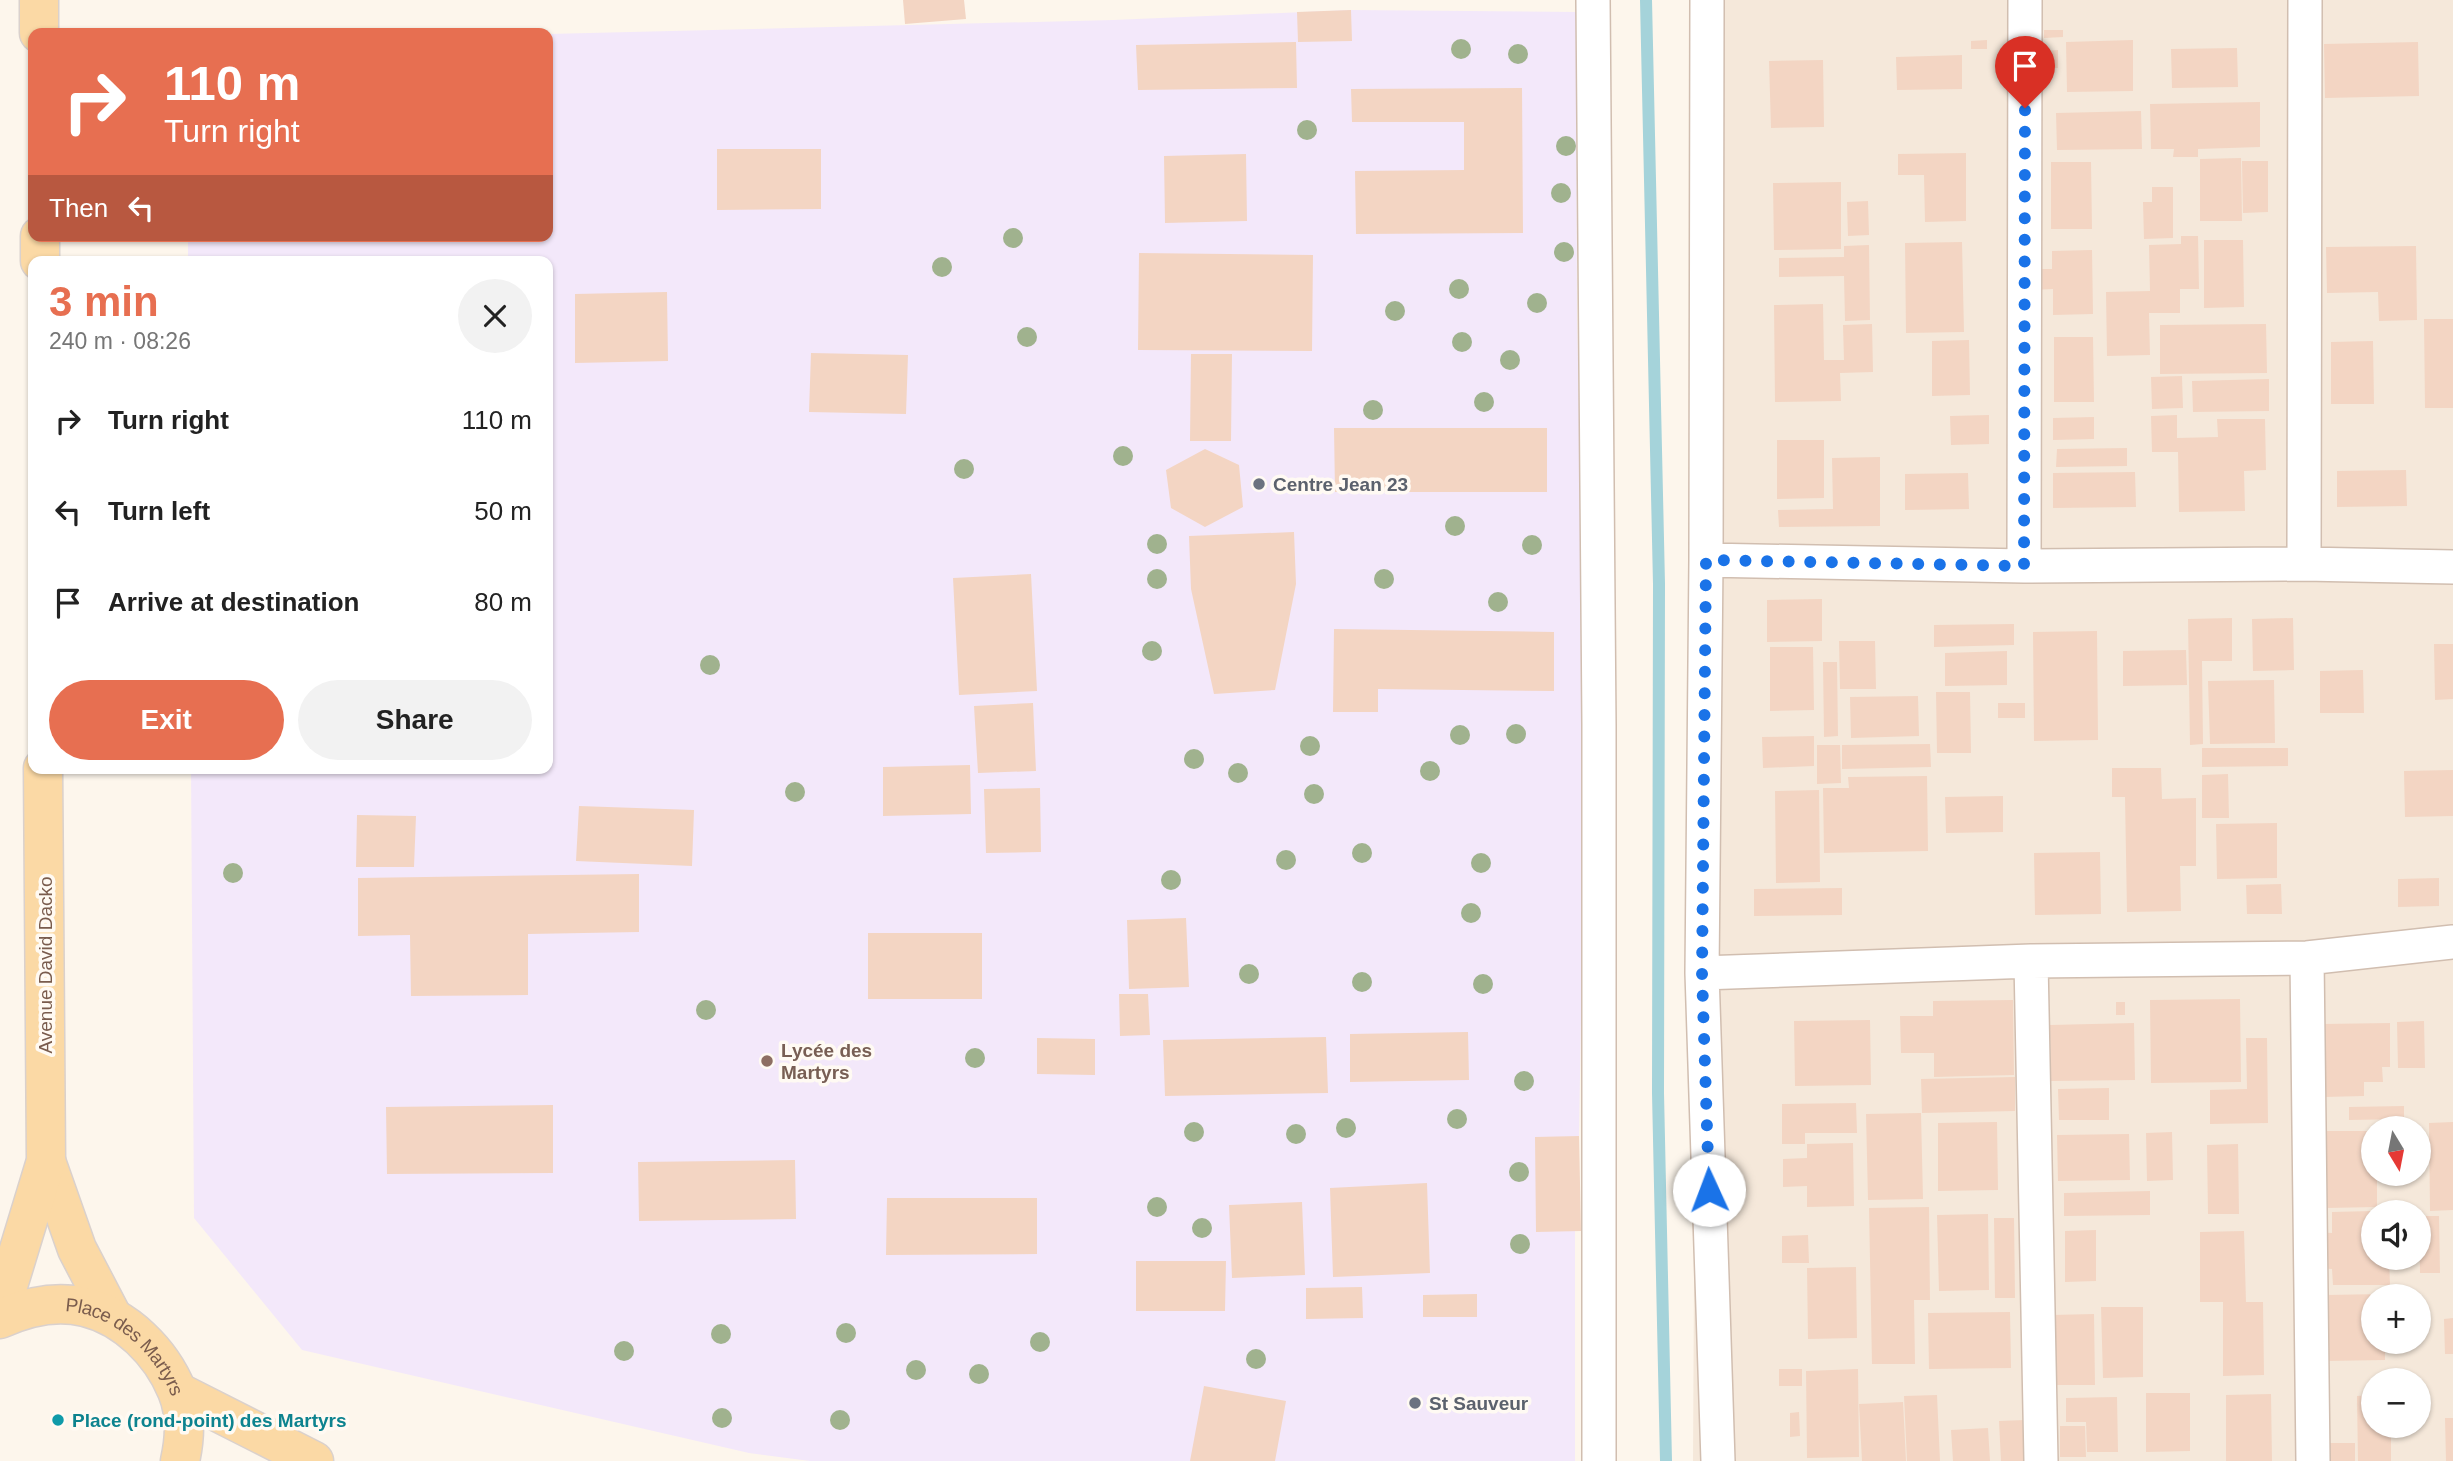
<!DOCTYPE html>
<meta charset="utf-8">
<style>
:root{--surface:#fff;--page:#f2f2f2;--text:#222;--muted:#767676;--accent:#e76f51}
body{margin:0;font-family:Helvetica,sans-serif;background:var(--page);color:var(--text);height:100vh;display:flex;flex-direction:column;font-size:26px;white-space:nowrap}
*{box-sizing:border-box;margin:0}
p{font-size:23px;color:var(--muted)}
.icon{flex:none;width:38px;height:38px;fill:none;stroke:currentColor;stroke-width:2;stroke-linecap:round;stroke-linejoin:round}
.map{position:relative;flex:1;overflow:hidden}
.sheet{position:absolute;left:28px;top:256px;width:525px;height:518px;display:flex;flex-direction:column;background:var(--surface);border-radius:14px;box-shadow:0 2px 5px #0004}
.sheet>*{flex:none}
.top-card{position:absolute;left:28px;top:28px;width:525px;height:214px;border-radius:14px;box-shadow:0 2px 5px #0004;background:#e76f51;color:#fff;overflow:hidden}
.needle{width:46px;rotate:170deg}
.fabs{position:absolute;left:2361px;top:1116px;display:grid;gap:14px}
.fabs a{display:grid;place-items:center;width:70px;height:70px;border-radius:50%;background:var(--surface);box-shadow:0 2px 5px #0004;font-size:35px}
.pin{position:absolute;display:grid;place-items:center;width:60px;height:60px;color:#fff;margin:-72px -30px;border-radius:50% 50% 50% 0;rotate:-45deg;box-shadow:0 0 7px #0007}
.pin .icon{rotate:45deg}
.me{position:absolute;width:77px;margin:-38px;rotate:358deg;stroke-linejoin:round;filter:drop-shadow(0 0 5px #0008)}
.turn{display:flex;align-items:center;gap:24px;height:147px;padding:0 21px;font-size:32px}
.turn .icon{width:91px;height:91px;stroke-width:2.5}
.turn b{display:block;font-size:49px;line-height:60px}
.then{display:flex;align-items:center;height:66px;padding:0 21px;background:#0003;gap:14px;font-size:26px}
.round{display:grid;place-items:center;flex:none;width:74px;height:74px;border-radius:37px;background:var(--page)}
.head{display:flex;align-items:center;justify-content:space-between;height:119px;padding:0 21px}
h1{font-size:42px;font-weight:800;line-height:52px;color:var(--accent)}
.button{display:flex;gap:14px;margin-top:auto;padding:14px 21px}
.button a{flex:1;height:80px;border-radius:42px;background:var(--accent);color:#fff;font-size:28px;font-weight:800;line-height:80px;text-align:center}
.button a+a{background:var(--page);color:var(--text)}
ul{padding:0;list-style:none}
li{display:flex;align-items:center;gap:21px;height:91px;padding:0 21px}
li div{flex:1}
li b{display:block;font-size:26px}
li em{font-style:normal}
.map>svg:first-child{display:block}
.residential{fill:#f5e8da;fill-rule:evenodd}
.education{fill:#f3e8fa}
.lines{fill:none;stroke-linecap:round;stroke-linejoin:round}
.stream{stroke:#a5d3da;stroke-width:12}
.building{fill:#f3d5c3}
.minor-casing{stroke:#d1beb0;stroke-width:36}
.primary-casing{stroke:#dad1cd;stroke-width:41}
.minor{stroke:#fff;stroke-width:33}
.primary{stroke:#fbd9a5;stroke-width:38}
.tree{fill:#a0b28e}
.route{stroke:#1a73e8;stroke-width:12;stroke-dasharray:0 21.6}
.worship-dot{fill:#6b7280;stroke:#fffaf3;stroke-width:2.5}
.education-dot{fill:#8d6e63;stroke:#fffaf3;stroke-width:2.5}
.culture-dot{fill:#0f9aa8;stroke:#fffaf3;stroke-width:2.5}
.labels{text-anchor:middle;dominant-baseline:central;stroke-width:7;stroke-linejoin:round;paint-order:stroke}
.worship-label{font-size:19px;font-weight:bold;fill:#5b616d;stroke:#fffaf3;text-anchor:start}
.street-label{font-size:19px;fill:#7a5c4d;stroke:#fffaf3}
.education-label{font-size:19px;font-weight:bold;fill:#785e54;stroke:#fffaf3;text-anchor:start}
.culture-label{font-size:19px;font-weight:bold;fill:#0d838f;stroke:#fffaf3;text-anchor:start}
</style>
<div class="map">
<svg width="2453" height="1461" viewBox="0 0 2453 1461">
<rect width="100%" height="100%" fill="#fdf6ec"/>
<path class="residential" d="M1701,0H2453V1461H1693ZM2373,1129H2418V1174H2373ZM2373,1213H2418V1258H2373ZM2373,1297H2418V1342H2373ZM2373,1381H2418V1426H2373Z"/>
<path class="education" d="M1351,10L1576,12L1577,316L1586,718L1579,1136L1575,1231V1461H810L749,1453L302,1350L194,1218L191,768H548V261H188V236H548V34L1113,20Z"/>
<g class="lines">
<path class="stream" d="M1646,0L1659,584L1658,1093L1666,1461"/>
</g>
<path class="building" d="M903,0H964L966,19L905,24Z
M1351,10L1352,41L1298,42L1297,12Z
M2044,30H2063V37L2044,38Z
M1987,40V49H1971V41Z
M2133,40V91L2067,92L2066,42Z
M1296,42L1297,88L1138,90L1136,45Z
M2418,42L2419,96L2325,98L2324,44Z
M2237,48L2238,87L2172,88L2171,49Z
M2058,50V68H2044V51Z
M1962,55V89L1897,90L1896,57Z
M1823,60L1824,127L1771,128L1769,61Z
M1522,88L1523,233L1356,234L1355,171L1464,170V122H1352L1351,89Z
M2260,102V147L2198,149V157H2173L2174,149H2151L2150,104Z
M2141,111L2142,149L2057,150L2056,113Z
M717,149H821V209L717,210Z
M1966,153V221L1925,222L1924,175H1898V154Z
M1246,154L1247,221L1165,223L1164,156Z
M2241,158L2242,221H2200V159Z
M2242,161H2268V212L2243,213Z
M2051,162H2091L2092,229H2051Z
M1841,182V249L1774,250L1773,183Z
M2152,187H2173V238L2144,239L2143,202H2152Z
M1868,201L1869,235L1848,236L1847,202Z
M2181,236H2198L2199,289H2180V313H2149L2150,355L2107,356L2106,292L2150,291L2149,245L2181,244Z
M2204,240H2243L2244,307L2204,308Z
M1962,242L1964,332L1906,333L1905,243Z
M1869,245L1870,320L1845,321L1844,276L1779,277V258L1844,257V246Z
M2416,246L2417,320L2379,321L2378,292L2327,293L2326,247Z
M2092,250L2093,314L2053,315V289L2032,290V269H2052V251Z
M1139,253L1313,255L1312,351L1138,350Z
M667,292L668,361L575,363V294Z
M1823,304L1824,360H1844L1843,325L1872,324L1873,372L1840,373L1841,401L1775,402L1774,305Z
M2424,319H2453V408H2425Z
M2266,324L2267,373L2160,374V325Z
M2054,337H2093L2094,402H2054Z
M1969,340L1970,395L1932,396V341Z
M2373,341L2374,404H2331V342Z
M811,353L908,355L906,414L809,412Z
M1191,354H1232L1231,441H1190Z
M2182,376L2183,408L2152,409L2151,377Z
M2269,379V411L2193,412L2192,381Z
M1989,415V444L1951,445L1950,416Z
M2177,415V438L2218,437L2217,419H2265L2266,470L2244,471L2245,511L2179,512L2178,452H2152L2151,416Z
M2094,417V439L2053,440V418Z
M1334,428H1547V492H1335Z
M1777,440H1824V498L1777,499Z
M2127,448V466L2056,467L2057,449Z
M1205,449L1239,465L1243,507L1205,527L1171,508L1166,470Z
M1880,457V526L1779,527L1778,510L1833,509L1832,458Z
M2406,470L2407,506L2337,507V471Z
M2135,472L2136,507L2053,508V473Z
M1968,473L1969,509L1905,510V474Z
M1294,532L1296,584L1275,690L1214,694L1191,589L1189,536Z
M1031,574L1037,691L959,695L953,578Z
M1822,599V641L1767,642V600Z
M2232,618V661H2202L2203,744L2190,745L2188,619Z
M2293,618L2294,670L2253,671L2252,619Z
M2014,624V645L1934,647V625Z
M1334,629L1554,632V691L1378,689V712H1333Z
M2097,631L2098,740L2034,741L2033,632Z
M1839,641H1875L1876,689H1840Z
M2434,644H2453V699L2435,700Z
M1770,647H1813L1814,710L1770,711Z
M2186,650L2187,685L2123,686V651Z
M2007,651V685L1945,686V653Z
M1823,662H1837L1838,736L1824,737Z
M2363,670L2364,713H2320V671Z
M2274,680L2275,743L2210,744L2208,681Z
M1936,692H1970L1971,753H1937Z
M1918,696L1919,736L1851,738L1850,697Z
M1033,703L1036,771L978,773L974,706Z
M1998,703H2025V718H1998Z
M1814,736V766L1763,768L1762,737Z
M1930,744L1931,767L1842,769V745Z
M1817,745H1840L1841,783L1817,784Z
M2202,748H2288V766L2202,767Z
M970,765L971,814L883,816V767Z
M2112,768H2161L2162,799L2196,798V866H2180L2181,911L2127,912L2125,797H2112Z
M2453,770V816L2405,817L2404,771Z
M2228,774L2229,818H2202V775Z
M1927,776L1928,851L1824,853L1823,788H1849L1848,777Z
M1040,788L1041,852L986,853L984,789Z
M1819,790L1820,882L1776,883L1775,791Z
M2003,796V832L1946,833L1945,797Z
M579,806L694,810L692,866L576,861Z
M357,815L416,816L414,867H356Z
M2277,823V878L2217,879L2216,824Z
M2100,852L2101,914L2035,915L2034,853Z
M639,874V932L528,934V995L411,996L410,935L358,936V878Z
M2439,878V906L2398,907V879Z
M2281,884L2282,914H2247L2246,885Z
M1842,888V915L1754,916V889Z
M1186,918L1189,987L1129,989L1127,920Z
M868,933H982V999H868Z
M1119,994H1148L1150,1035L1120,1036Z
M2240,999L2241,1082L2151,1083L2150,1000Z
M2013,1000L2014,1075L1934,1077V1053H1901L1900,1016H1933V1001Z
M2116,1002H2125V1015H2116Z
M2039,1011H2050V1025L2134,1023L2135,1080L2051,1081L2050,1025H2040Z
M1870,1020L1871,1085L1795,1086L1794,1021Z
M2424,1021L2425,1068H2398L2397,1022Z
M2390,1023V1067H2382L2383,1082H2364V1096L2324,1097L2323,1024Z
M1468,1032L1469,1080L1350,1082V1034Z
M1326,1037L1328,1093L1165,1096L1163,1040Z
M1037,1038L1095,1039V1075L1037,1074Z
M2246,1038H2267L2268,1123L2210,1124V1090L2247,1089Z
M2015,1077V1111L1922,1113L1921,1079Z
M2109,1088V1120H2059L2058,1089Z
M1856,1103L1857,1133H1805V1144H1782V1104Z
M553,1105V1173L387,1174L386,1107Z
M2404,1106V1119L2349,1120V1107Z
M1921,1113L1923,1199L1868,1200L1866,1114Z
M1997,1122L1998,1190L1938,1191V1123Z
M2453,1122V1210L2430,1211L2429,1123Z
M2325,1131H2373V1174H2377V1207L2326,1208Z
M2172,1132L2173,1180L2147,1181L2146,1133Z
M2129,1134L2130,1180L2058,1181L2057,1135Z
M1579,1136L1581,1231L1536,1232L1535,1137Z
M1853,1143L1854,1206L1807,1207V1186L1783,1187V1159L1807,1158V1144Z
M2238,1144L2239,1214H2208L2207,1145Z
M795,1160L796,1219L639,1221L638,1162Z
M1427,1183L1430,1273L1333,1277L1330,1188Z
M2150,1191V1215L2064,1216V1193Z
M887,1198H1037V1254L886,1255Z
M1302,1202L1305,1275L1232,1278L1229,1205Z
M1929,1207L1930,1300H1914L1915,1364H1872L1869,1208Z
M2373,1211V1258H2389L2390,1285H2333L2332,1269L2315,1268V1232L2332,1233V1212Z
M1988,1214L1989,1290L1939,1291L1937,1215Z
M2419,1216H2439L2440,1273H2420Z
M1994,1218H2014L2015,1298H1995Z
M2096,1230V1281L2065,1282V1231Z
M2244,1231L2246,1302H2263L2264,1375L2223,1376V1302H2200V1232Z
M1808,1235L1809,1263H1782V1236Z
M2395,1258H2407V1267H2395Z
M1136,1261H1226L1225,1311H1136Z
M1856,1267L1857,1338L1808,1339L1807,1268Z
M1362,1287L1363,1318L1306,1319V1288Z
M1477,1294V1317H1423V1295Z
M2385,1294V1297H2373V1342H2385V1360L2326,1361L2325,1295Z
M2101,1307H2143V1377L2103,1378Z
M2010,1312L2011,1368L1929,1369L1928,1313Z
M2094,1314L2095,1385H2052L2051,1315Z
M2453,1318V1354H2445L2444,1319Z
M1779,1369H1802V1386H1779Z
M1858,1369L1859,1457L1807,1458L1806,1371Z
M1204,1386L1286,1401L1275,1461H1190Z
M2146,1393H2190V1451L2146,1452Z
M2271,1394L2272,1461H2226V1395Z
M1937,1395L1940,1461H1907L1904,1396Z
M2373,1395V1426H2391V1461H2358L2357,1396Z
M2117,1397L2118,1452H2087L2086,1422H2066V1398Z
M1903,1402L1906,1461H1862L1859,1404Z
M1799,1412L1800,1436L1790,1437V1413Z
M2445,1418H2453V1461H2446Z
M2025,1420L2027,1461H2001L1999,1421Z
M2060,1426H2085L2086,1457H2060Z
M1988,1428L1990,1461H1953L1951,1430Z
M2318,1443H2355V1461H2318Z"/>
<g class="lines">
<defs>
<path id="minor" d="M1593,0L1599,725V1461
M1707,0L1706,560L1702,973L1718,1461
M1706,560L2024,566L2304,564L2453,567
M2304,564L2305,0
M2024,566L2025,0
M2307,958L2313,1461
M2031,961L2041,1461
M1702,973L2031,961L2307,958L2453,942"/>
<g id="primary">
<path d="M39,0V33"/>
<path d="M40,236V261"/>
<path d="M46,1161L77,1249L112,1316"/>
<path d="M0,1312L46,1161L43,768"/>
<path id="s1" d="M0,1319C26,1307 56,1300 85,1307C126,1317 161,1352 177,1391C186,1413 185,1439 180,1461"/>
<path d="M178,1392L314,1461"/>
</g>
</defs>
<use href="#minor" class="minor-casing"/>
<use href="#primary" class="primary-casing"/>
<use href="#minor" class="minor"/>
<use href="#primary" class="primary"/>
</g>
<g class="tree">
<circle cx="1461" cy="49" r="10"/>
<circle cx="1518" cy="54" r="10"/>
<circle cx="1307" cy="130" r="10"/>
<circle cx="1566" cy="146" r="10"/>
<circle cx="1561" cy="193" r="10"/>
<circle cx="1013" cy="238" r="10"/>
<circle cx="1564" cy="252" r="10"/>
<circle cx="942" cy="267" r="10"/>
<circle cx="1459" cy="289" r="10"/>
<circle cx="1537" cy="303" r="10"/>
<circle cx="1395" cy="311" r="10"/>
<circle cx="1027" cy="337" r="10"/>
<circle cx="1462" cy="342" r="10"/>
<circle cx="1510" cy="360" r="10"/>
<circle cx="1484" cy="402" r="10"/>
<circle cx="1373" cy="410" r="10"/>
<circle cx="1123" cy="456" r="10"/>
<circle cx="964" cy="469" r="10"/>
<circle cx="1455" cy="526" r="10"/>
<circle cx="1157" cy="544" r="10"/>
<circle cx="1532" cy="545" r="10"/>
<circle cx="1157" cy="579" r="10"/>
<circle cx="1384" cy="579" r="10"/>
<circle cx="1498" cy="602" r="10"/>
<circle cx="1152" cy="651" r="10"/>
<circle cx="710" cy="665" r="10"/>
<circle cx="1516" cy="734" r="10"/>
<circle cx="1460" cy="735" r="10"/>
<circle cx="1310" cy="746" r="10"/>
<circle cx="1194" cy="759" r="10"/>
<circle cx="1430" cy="771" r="10"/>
<circle cx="1238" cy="773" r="10"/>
<circle cx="795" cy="792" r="10"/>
<circle cx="1314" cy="794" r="10"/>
<circle cx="1362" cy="853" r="10"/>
<circle cx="1286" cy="860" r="10"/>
<circle cx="1481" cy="863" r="10"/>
<circle cx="233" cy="873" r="10"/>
<circle cx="1171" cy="880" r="10"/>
<circle cx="1471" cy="913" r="10"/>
<circle cx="1249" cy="974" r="10"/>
<circle cx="1362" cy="982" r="10"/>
<circle cx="1483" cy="984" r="10"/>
<circle cx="706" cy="1010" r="10"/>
<circle cx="975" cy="1058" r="10"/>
<circle cx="1524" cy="1081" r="10"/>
<circle cx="1457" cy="1119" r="10"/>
<circle cx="1346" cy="1128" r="10"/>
<circle cx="1194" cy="1132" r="10"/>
<circle cx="1296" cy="1134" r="10"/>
<circle cx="1519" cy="1172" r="10"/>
<circle cx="1157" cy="1207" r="10"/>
<circle cx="1202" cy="1228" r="10"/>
<circle cx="1520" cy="1244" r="10"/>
<circle cx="846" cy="1333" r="10"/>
<circle cx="721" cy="1334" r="10"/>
<circle cx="1040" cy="1342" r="10"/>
<circle cx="624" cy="1351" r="10"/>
<circle cx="1256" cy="1359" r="10"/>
<circle cx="916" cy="1370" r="10"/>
<circle cx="979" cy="1374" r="10"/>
<circle cx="722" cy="1418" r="10"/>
<circle cx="840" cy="1420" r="10"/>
</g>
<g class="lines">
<path class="route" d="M1709,1190L1702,973L1706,560L2024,566L2025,108"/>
</g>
<g class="worship-dot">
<circle cx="1259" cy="484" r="7"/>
<circle cx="1415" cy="1403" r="7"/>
</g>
<circle class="education-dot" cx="767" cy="1061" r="7"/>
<circle class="culture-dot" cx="58" cy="1420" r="7"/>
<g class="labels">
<g class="worship-label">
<text x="1273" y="484">Centre Jean 23</text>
<text x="1429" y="1403">St Sauveur</text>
</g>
<g class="street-label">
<text transform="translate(45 965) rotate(-90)">Avenue David Dacko</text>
<text stroke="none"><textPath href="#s1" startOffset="144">Place des Martyrs</textPath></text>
</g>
<g class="education-label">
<text x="781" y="1050">Lycée des<tspan x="781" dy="22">Martyrs</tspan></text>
</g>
<g class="culture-label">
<text x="72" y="1420">Place (rond-point) des Martyrs</text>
</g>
</g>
</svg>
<div class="fabs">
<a><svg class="needle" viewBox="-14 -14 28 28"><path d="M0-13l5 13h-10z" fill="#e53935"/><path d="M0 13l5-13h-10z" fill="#767676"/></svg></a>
<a><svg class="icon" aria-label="sound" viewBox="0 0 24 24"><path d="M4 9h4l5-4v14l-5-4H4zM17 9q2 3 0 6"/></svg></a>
<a>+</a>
<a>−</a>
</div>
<div class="pin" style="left:2025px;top:108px;background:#d93025"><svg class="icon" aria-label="arrive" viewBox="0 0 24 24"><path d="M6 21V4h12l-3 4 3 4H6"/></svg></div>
<svg class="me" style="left:1709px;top:1190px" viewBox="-20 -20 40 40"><circle r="19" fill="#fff"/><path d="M0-13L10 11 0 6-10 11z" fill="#1a73e8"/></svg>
<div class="top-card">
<div class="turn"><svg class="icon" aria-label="right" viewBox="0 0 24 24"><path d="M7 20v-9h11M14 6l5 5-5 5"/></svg><div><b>110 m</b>Turn right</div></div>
<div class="then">Then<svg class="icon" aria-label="left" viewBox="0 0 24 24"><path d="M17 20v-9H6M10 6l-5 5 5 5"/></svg></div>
</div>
<section class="sheet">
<div class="head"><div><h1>3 min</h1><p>240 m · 08:26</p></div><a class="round"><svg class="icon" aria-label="close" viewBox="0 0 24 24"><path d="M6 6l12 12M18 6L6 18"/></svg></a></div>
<ul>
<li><svg class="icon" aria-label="right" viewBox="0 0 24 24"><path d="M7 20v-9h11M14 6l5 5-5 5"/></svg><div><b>Turn right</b></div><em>110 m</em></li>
<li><svg class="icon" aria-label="left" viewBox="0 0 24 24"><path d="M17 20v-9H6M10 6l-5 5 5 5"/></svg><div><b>Turn left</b></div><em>50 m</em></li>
<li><svg class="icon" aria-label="arrive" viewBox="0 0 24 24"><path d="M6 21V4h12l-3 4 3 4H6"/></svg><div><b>Arrive at destination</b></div><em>80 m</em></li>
</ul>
<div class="button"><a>Exit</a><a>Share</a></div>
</section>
</div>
